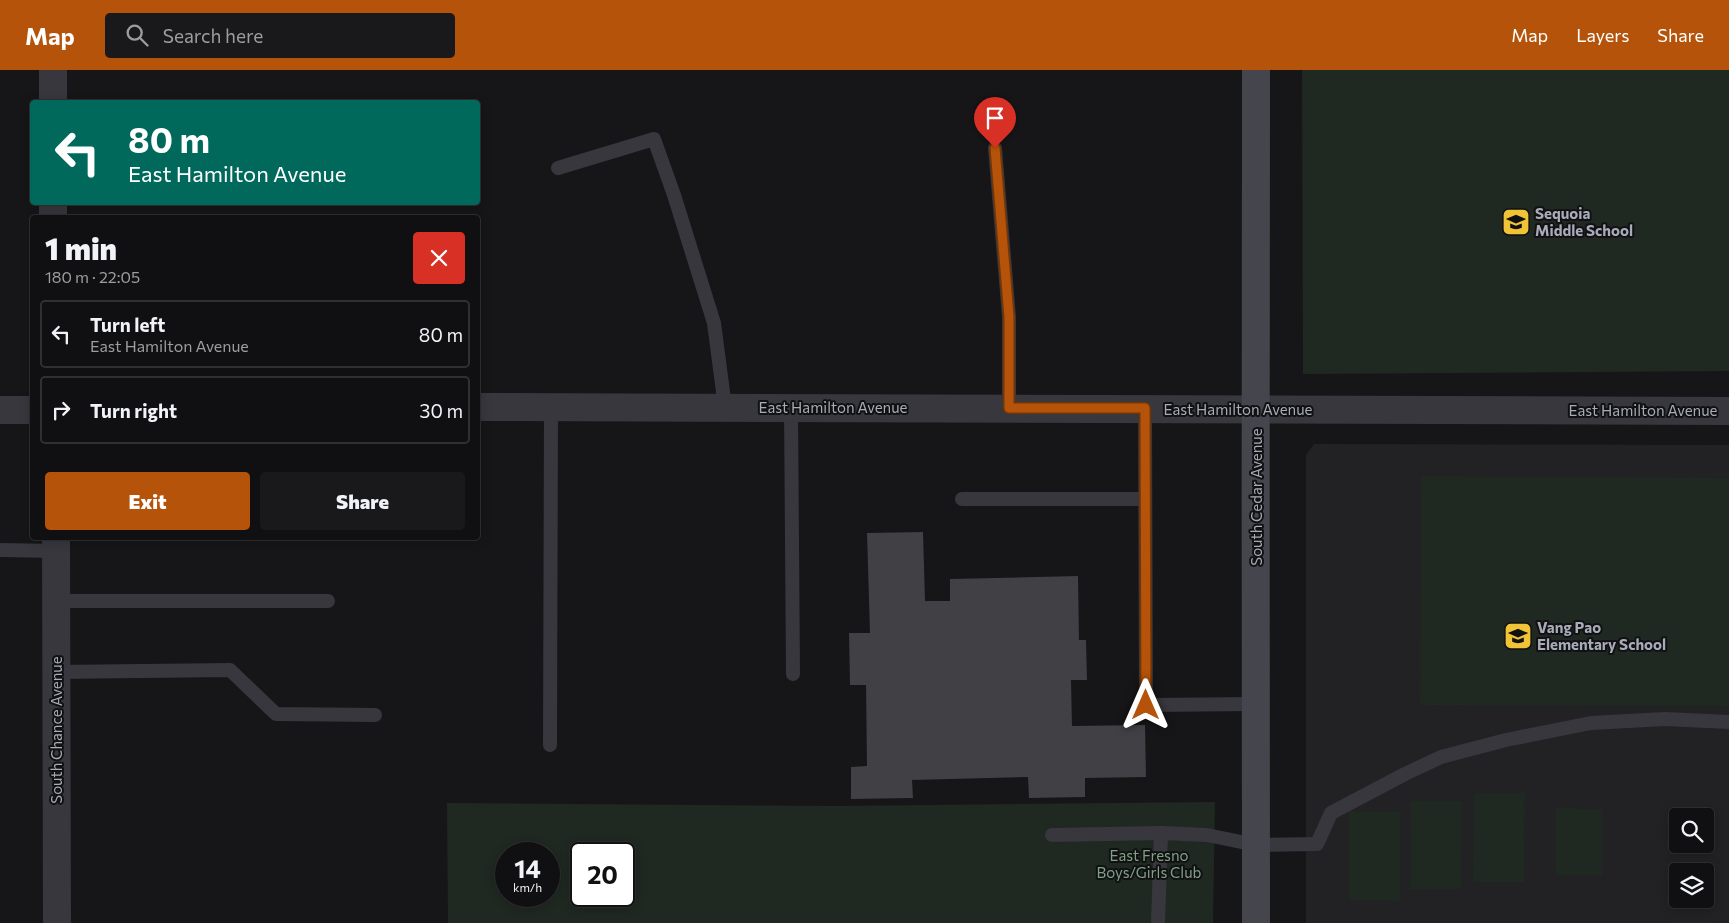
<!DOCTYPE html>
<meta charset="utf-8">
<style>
:root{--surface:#101012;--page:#19191b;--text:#f1f3f6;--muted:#9c9d9f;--line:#303032;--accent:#b45309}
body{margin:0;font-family:Commissioner,sans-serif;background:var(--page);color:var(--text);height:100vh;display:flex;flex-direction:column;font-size:19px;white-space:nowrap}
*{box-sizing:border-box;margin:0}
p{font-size:16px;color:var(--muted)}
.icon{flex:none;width:28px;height:28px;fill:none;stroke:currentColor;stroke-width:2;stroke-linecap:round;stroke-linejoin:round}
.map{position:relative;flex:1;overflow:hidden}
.sheet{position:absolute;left:30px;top:145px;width:450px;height:325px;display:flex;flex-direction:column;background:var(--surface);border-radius:5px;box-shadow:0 2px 12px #0003,0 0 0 1px var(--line)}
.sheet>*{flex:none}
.top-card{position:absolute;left:30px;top:30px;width:450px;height:105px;border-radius:5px;box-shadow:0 2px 12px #0003,0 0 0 1px var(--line);background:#00695c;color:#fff;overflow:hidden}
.fabs{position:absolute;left:1669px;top:738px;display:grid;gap:10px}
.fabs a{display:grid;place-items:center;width:45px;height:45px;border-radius:5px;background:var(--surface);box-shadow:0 2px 12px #0003,0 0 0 1px var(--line);font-size:25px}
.speed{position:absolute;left:495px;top:772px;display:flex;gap:10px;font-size:25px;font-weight:700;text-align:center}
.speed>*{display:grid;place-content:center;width:65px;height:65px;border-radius:50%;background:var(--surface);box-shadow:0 2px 12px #0003,0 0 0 1px var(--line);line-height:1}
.speed small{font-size:12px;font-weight:400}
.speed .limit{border:2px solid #111;border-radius:8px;background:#fff;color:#111}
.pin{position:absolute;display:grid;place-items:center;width:42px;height:42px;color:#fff;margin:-51px -21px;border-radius:50% 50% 50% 0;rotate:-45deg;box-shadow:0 0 5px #0007}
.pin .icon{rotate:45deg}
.me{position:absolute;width:55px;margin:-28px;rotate:0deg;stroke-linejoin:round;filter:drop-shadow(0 0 4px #0008)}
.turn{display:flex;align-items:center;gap:18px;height:105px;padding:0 15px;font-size:22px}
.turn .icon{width:65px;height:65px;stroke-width:2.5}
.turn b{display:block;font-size:35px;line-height:42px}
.round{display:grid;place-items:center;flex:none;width:52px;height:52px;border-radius:5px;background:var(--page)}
.overview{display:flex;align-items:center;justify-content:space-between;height:85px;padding:0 15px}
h1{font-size:30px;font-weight:800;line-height:38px}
.cta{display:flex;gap:10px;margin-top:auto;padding:10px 15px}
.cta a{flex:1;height:58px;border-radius:5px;background:var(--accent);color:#fff;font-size:20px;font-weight:800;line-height:58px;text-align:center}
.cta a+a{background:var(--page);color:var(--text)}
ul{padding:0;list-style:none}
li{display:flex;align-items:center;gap:15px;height:68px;margin:0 10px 8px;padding:0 5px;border:2px solid var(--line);border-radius:5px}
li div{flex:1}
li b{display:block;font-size:19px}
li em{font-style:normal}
header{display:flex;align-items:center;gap:30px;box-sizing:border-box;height:70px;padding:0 25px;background:var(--accent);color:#fff}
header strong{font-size:24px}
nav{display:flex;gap:28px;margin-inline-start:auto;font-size:18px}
.search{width:350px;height:45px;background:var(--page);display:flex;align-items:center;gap:12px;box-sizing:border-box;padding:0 18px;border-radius:5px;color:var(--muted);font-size:19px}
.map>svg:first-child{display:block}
.built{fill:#222225;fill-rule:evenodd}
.green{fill:#202822;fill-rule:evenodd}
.building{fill:#404045}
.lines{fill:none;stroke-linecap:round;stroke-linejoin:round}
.lane{stroke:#37373d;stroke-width:14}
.street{stroke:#37373d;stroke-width:28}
.secondary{stroke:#45464d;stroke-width:28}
.route-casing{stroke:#753606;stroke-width:12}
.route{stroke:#b45309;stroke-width:9}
.labels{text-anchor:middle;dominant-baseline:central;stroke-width:4;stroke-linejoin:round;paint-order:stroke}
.poi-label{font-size:15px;font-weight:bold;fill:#a8abb8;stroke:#111113;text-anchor:start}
.street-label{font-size:15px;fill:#a8abb8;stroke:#111113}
.park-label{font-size:15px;fill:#7fa285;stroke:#111113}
</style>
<header>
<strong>Map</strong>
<div class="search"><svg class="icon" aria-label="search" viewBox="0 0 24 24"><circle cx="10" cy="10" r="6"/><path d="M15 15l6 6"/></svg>Search here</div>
<nav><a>Map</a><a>Layers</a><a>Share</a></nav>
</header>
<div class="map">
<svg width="1729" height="853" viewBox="0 0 1729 853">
<rect width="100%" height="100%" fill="#161618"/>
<path class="built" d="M1314,374L1729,375V853H1306V385ZM1678,746H1705V774H1678ZM1678,801H1705V829H1678Z"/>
<path class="green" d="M1302,0H1729V301L1303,304Z
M1421,406L1729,408V636L1420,635Z
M1474,723H1525L1524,812H1473Z
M1411,731H1462L1461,819H1410Z
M1215,732L1213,853H448L447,733L838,736ZM506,784H549V826H506ZM581,784H624V826H581Z
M1556,738L1602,739V805H1556Z
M1349,741L1400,742V831L1349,830Z"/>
<path class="building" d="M923,462L925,531H950V509L1078,506L1079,570H1086L1087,610H1071L1072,656L1145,655L1146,707L1085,708V727L1029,728L1028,707L912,710L913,728L851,729V697L867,696L866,615H850L849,563H870L867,463Z"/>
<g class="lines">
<path class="lane" d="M995,78L1009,247V338
M558,98L654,69L674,125L714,253L725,337
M791,337L793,604
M1145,338L1146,635L1255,634
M962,429H1145
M0,480L56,481
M56,531H328
M55,602L230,600L276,644L375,645
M550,675L551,336
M1052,765L1161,763L1207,765L1256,775L1317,774L1331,743L1405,704L1441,687L1506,670L1591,653L1665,649L1729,652
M1158,853L1161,763"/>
<path class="street" d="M53,32V0
M53,132V148
M478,337L1729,341
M0,340H32
M56,468L57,853"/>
<path class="secondary" d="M1256,0C1256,284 1255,569 1256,853"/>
</g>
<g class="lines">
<defs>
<path id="route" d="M995,78L1009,247V338H1145L1146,635"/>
</defs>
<use href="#route" class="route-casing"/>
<use href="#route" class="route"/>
</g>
<defs>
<symbol id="school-square" viewBox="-11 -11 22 22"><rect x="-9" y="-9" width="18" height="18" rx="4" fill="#f0c436" stroke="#111113"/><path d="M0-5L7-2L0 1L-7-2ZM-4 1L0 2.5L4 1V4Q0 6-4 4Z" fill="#111"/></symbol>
</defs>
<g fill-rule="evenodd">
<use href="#school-square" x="1500" y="136" width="32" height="32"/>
<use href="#school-square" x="1502" y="550" width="32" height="32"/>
</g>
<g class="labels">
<g class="poi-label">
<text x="1535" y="143">Sequoia<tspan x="1535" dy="17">Middle School</tspan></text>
<text x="1537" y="557">Vang Pao<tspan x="1537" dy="17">Elementary School</tspan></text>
</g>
<g class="street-label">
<text x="833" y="337">East Hamilton Avenue</text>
<text x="1238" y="339">East Hamilton Avenue</text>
<text x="1643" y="340">East Hamilton Avenue</text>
<text transform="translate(1256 427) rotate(-90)">South Cedar Avenue</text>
<text transform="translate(56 660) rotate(-90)">South Chance Avenue</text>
</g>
<g class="park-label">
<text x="1149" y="785">East Fresno<tspan x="1149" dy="17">Boys/Girls Club</tspan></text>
</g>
</g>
</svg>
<div class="fabs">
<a><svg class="icon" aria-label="search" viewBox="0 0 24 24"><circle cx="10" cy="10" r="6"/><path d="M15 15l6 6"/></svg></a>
<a><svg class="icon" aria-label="layers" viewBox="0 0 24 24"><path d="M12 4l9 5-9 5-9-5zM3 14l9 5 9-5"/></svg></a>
</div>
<div class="speed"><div>14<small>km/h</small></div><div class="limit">20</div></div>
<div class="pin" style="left:995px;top:78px;background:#d93025"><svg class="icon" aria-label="arrive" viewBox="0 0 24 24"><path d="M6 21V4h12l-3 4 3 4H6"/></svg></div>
<svg class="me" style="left:1146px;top:635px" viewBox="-20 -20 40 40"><path d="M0-17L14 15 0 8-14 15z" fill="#b45309" stroke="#fff" stroke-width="4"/></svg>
<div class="top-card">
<div class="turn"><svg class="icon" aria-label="left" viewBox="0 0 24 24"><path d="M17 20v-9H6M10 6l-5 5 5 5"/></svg><div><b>80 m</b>East Hamilton Avenue</div></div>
</div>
<section class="sheet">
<div class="overview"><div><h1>1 min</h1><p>180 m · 22:05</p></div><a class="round" style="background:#d93025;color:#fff"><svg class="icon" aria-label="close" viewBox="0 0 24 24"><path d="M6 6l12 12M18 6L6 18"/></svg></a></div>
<ul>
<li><svg class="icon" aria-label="left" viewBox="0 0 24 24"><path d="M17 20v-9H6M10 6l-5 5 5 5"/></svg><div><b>Turn left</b><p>East Hamilton Avenue</p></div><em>80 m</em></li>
<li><svg class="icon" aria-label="right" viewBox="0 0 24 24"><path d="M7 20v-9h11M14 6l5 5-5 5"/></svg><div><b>Turn right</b></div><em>30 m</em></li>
</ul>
<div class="cta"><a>Exit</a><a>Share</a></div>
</section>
</div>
